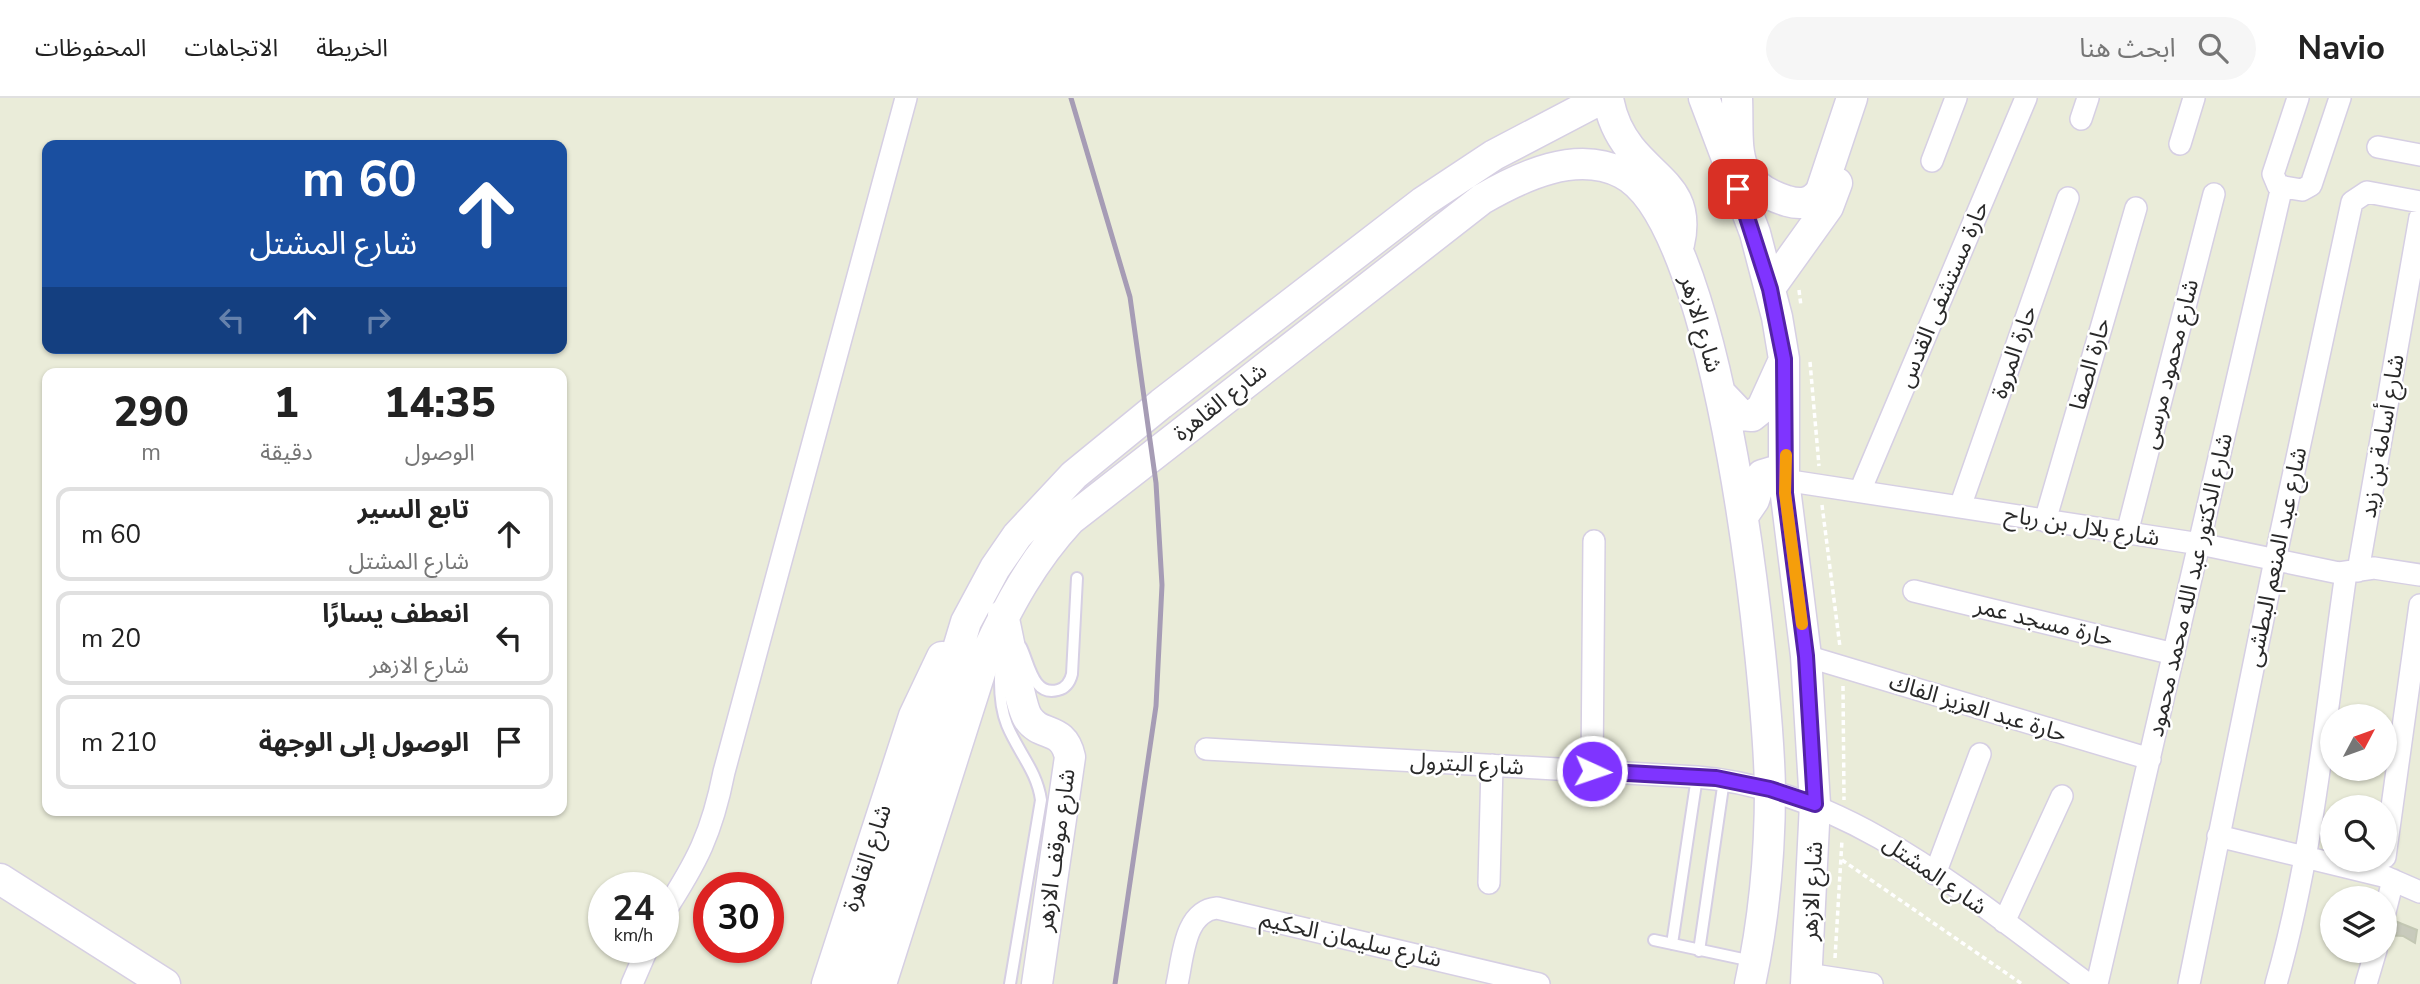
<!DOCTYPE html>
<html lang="ar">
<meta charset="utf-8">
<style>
:root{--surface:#fff;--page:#f6f6f6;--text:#222;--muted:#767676;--line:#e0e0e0}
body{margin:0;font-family:"Nunito Sans","Noto Sans Arabic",sans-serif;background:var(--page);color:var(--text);direction:rtl;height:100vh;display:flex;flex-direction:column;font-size:26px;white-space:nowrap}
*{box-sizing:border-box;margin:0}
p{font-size:23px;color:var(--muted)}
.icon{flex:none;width:38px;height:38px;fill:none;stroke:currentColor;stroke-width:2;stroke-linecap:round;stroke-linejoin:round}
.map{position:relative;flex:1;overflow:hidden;direction:ltr}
.panel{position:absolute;left:42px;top:270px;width:525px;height:448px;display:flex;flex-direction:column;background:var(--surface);border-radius:14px;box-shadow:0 2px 5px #0004;direction:rtl}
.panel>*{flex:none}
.hud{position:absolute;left:42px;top:42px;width:525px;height:214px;border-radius:14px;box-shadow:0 2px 5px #0004;direction:rtl;background:#1a4fa0;color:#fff;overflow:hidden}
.needle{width:46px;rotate:49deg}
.controls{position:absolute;left:2320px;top:606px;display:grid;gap:14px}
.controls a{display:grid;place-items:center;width:77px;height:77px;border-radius:50%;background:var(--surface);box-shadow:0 2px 5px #0004;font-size:35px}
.speed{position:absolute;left:588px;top:774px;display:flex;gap:14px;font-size:35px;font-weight:700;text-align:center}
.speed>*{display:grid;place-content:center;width:91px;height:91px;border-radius:50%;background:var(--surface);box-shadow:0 2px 5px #0004;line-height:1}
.speed small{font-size:18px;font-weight:400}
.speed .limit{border:10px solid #d22;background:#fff;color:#111}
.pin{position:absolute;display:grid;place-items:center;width:60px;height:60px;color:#fff;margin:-30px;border-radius:14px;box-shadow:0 4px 10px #0006}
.me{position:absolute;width:77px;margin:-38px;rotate:93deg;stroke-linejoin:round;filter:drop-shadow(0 0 5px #0008)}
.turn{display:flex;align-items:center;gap:24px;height:147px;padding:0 35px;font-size:32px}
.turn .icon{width:91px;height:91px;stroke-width:2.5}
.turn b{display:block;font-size:49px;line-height:60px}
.lanes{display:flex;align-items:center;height:66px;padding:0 35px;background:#0003;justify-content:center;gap:35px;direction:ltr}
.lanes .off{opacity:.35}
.eta{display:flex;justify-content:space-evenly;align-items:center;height:119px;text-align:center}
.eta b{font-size:42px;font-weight:800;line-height:49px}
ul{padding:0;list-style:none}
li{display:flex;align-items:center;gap:21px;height:94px;margin:0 14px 10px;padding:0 21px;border:4px solid var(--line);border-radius:14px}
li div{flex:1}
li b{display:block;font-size:26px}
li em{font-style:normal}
header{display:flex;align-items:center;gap:42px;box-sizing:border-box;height:98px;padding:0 35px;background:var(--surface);border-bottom:2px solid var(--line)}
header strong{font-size:33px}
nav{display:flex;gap:38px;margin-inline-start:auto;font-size:24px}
.search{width:490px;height:63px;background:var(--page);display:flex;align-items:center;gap:18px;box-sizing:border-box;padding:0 24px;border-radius:38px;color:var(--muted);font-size:26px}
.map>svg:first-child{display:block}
.building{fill:#c8cabc;stroke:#c3c7b3;stroke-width:2}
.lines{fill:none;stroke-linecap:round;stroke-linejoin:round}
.lane-casing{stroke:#d6cfe3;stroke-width:14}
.street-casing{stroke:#d6cfe3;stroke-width:24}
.secondary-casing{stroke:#d6cfe3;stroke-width:33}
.path{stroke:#fff;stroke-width:3.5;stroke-dasharray:5 3.5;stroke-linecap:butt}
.lane{stroke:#fff;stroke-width:10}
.street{stroke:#fff;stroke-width:21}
.secondary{stroke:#fff;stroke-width:30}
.rail{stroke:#a69cb5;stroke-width:5}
.route-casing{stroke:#5322a6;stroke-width:18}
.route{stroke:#7f34ff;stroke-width:12}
.slow{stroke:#f59e0b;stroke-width:12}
.labels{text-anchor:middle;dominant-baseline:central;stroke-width:5;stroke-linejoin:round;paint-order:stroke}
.street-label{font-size:23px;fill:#292929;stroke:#fff}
</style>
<header>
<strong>Navio</strong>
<div class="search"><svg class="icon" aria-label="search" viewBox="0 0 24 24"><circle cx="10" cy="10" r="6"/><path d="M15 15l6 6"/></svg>ابحث هنا</div>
<nav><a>الخريطة</a><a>الاتجاهات</a><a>المحفوظات</a></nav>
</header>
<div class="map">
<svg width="2420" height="886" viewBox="0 0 2420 886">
<rect width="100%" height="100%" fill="#eaecd9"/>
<path class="building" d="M2385,819L2417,832L2415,845L2403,838L2385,837Z"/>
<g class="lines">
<defs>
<path id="lane" d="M1021,549C1029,565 1033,599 1058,592C1066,590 1070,584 1072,576L1077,480
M1001,562C999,584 999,607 1007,627C1018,654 1037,673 1041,702L1010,886
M1654,842L1752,863
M1672,846L1697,679
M1699,853L1724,682"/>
<path id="street" d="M2298,0L2273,76L2278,88L2302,92L2311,87L2340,0
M2081,21L2088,0
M2180,46L2194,0
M2378,49L2420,57
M1932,63L1956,0
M1784,382L2200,446L2339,475L2374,470L2420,477
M1860,393L2026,0
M1960,409L2068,100
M2045,423L2136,110
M2127,435L2214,96
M2358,473L2420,119
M1914,493L2174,556
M1806,558L2150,661
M1206,651L1697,679C1847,691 1971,800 2088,886
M1592,673L1594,443
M2218,738L2383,778L2420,794
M2385,759L2420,507
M1935,776L1980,656
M1489,785L1492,667
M2385,814L2393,782
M663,816C697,764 712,735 724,674L906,0
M2004,824L2062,698
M1807,876L1872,886
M632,886L648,849
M1177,886C1183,860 1184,813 1217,810L1539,886
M2097,886L2282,88
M2189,886L2275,462L2352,104L2367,94L2420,104
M2276,886C2314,753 2326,612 2346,475
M2366,886L2376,852"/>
<path id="secondary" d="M1608,0C1611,18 1619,36 1630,50C1657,84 1691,94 1679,146
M1704,0L1755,135L1777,219L1784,261V382L1806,558L1815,706L1806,886
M1737,0C1739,51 1729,85 1787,103C1801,107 1812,106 1821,93L1852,0
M1770,190L1828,109L1837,85
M1721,296L1741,317L1752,318L1762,310L1782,266
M1743,418L1754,402L1762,377L1772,374L1784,382
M1003,517C1008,536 1020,609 1028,620C1041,640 1063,627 1070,659L1037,886
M0,781L165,886
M827,886L914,618L942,559
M857,886L966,524L995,470L1017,438L1074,377L1161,306L1423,104L1494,57L1603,0
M881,886L986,556C1009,506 1033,462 1070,422L1482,101C1522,78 1576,52 1622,75C1722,124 1768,581 1770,691C1770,757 1764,822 1750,886"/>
</defs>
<use href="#lane" class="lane-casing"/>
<use href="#street" class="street-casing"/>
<use href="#secondary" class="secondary-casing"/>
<path class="path" d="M1799,192L1801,208
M1810,264L1819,368
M1822,407L1840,549
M1843,588L1844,702
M1842,762L2022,886
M1835,860L1842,742"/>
<use href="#lane" class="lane"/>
<use href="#street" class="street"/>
<use href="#secondary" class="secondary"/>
<path class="rail" d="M1071,0L1130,199L1156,385L1162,487L1156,608L1115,886"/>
</g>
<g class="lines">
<defs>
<path id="route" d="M1592,673L1716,680L1770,691L1815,706L1806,558L1785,395L1784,261L1770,191L1738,91"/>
</defs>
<use href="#route" class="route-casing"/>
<use href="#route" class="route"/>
<path class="slow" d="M1786,357L1785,395L1802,526"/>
</g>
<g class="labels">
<g class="street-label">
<text transform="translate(1943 196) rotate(-67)">حارة مستشفى القدس</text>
<text transform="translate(1701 226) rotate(74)">شارع الازهر</text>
<text transform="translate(2014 254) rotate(-71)">حارة المروة</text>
<text transform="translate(2090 266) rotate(-74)">حارة الصفا</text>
<text transform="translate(2170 266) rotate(-76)">شارع محمود مرسى</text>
<text transform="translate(1220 304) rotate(-38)">شارع القاهرة</text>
<text transform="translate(2382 338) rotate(-80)">شارع أسامة بن زيد</text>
<text transform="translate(2082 428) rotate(9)">شارع بلال بن رباح</text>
<text transform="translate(2276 459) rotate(-78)">شارع عبد المنعم البطشى</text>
<text transform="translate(2190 487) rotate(-77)">شارع الدكتور عبد الله محمد محمود</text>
<text transform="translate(2044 524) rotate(14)">حارة مسجد عمر</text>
<text transform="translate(1978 610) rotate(17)">حارة عبد العزيز الفاك</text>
<text transform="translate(1467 666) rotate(3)">شارع البترول</text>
<text transform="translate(1056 752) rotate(-82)">شارع موقف الازهر</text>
<text transform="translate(867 760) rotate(-72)">شارع القاهرة</text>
<text transform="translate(1935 777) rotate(35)">شارع المشتل</text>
<text transform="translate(1812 793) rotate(-87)">شارع الازهر</text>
<text transform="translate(1351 841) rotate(13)">شارع سليمان الحكيم</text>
</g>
</g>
</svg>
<div class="controls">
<a><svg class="needle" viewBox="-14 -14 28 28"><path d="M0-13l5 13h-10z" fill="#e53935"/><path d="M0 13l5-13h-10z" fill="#767676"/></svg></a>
<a><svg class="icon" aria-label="search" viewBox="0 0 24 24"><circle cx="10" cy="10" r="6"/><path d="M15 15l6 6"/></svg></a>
<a><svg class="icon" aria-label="layers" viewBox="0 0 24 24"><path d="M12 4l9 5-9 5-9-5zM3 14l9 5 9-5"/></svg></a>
</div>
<div class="speed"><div>24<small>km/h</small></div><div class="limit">30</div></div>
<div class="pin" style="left:1738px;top:91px;background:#d93025"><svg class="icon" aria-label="arrive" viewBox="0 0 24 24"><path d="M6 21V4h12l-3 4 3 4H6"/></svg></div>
<svg class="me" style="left:1592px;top:673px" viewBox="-20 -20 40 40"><circle r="17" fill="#7f34ff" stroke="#fff" stroke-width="3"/><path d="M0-11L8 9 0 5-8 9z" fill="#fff"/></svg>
<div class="hud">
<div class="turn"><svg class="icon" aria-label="ahead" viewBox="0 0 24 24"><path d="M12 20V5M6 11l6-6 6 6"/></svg><div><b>60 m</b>شارع المشتل</div></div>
<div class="lanes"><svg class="icon off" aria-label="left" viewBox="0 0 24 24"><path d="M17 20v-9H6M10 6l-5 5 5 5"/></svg><svg class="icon" aria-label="ahead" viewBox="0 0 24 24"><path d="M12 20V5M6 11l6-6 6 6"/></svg><svg class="icon off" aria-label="right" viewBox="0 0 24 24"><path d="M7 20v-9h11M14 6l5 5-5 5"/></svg></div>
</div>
<section class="panel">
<div class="eta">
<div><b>14:35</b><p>الوصول</p></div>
<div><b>1</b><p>دقيقة</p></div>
<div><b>290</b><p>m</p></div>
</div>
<ul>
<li><svg class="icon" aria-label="ahead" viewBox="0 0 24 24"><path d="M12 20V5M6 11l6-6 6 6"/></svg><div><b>تابع السير</b><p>شارع المشتل</p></div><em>60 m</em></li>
<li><svg class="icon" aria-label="left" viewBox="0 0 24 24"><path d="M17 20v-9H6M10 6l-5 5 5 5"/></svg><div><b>انعطف يسارًا</b><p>شارع الازهر</p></div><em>20 m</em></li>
<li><svg class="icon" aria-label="arrive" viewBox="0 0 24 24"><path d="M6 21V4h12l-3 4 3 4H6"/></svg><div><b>الوصول إلى الوجهة</b></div><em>210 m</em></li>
</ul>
</section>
</div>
